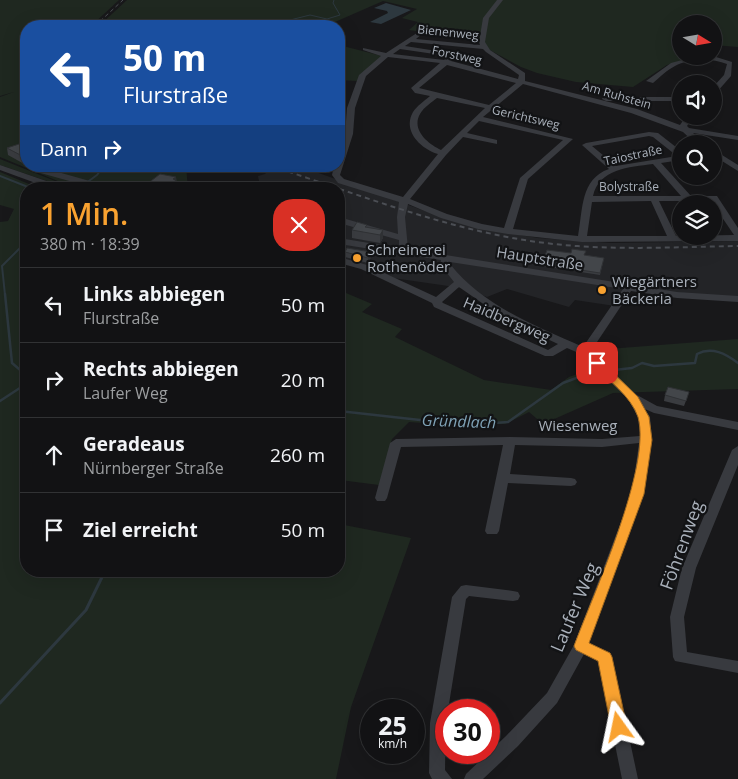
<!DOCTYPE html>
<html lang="de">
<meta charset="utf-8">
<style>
:root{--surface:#121214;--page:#1f2022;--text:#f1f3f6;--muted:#9c9ea0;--line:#313234;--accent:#f9a230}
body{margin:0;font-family:"Open Sans",sans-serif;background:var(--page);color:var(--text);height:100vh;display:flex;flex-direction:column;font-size:19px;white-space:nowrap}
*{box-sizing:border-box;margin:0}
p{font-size:16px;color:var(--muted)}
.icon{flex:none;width:28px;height:28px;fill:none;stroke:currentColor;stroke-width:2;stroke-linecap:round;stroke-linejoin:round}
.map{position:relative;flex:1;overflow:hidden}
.sheet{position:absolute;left:20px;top:182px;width:325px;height:395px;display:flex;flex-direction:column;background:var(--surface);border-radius:20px;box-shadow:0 5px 20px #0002,0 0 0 1px var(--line)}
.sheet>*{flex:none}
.hud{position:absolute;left:20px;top:20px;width:325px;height:152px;border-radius:20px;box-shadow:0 5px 20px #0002,0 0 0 1px var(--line);background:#1a4fa0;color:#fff;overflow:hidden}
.needle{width:32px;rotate:101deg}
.controls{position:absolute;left:672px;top:15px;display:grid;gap:10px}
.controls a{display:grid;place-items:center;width:50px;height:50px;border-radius:50%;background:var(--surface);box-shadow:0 5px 20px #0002,0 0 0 1px var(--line);font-size:25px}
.speed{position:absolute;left:360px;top:699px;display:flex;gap:10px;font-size:25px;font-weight:700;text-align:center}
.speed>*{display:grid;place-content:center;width:65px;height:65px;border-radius:50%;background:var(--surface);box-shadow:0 5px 20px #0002,0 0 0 1px var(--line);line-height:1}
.speed small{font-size:12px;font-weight:400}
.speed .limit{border:8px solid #d22;background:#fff;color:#111}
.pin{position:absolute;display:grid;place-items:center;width:42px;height:42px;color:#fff;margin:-21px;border-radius:10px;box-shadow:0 2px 8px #0006}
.me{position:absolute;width:55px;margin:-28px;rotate:348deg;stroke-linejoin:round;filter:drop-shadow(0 0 4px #0008)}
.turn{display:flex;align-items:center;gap:18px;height:105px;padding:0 20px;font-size:22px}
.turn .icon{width:65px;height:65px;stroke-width:2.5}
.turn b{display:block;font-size:35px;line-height:42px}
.then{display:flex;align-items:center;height:48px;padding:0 20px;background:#0003;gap:10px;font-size:19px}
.round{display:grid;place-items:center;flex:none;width:52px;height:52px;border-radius:20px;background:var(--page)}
.overview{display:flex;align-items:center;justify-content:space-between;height:85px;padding:0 20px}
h1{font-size:30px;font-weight:600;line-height:38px;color:var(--accent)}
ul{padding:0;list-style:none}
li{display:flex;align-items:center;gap:15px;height:75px;padding:0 20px;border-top:1px solid var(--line)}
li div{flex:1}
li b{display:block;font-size:19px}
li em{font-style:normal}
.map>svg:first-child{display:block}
.built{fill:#232427}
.green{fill:#1f2820}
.water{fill:#2d383f}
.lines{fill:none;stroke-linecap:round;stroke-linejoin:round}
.stream-far3{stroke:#2d383f;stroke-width:1}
.stream-far2{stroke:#2d383f;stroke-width:2}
.stream-far1{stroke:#2d383f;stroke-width:2.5}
.stream{stroke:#2d383f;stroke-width:3}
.minor{fill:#383a3f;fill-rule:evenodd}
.rail-far1{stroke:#4b4e54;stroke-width:1;stroke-dasharray:4 3;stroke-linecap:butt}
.rail{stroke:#4b4e54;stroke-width:2;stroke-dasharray:5 4;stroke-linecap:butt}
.wall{fill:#3a3c40}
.shaded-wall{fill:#2f3134}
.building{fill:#43464a;stroke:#2f3134}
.route{fill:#f9a230;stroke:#a2691f}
.poi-dot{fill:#f9a230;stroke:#121315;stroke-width:2}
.labels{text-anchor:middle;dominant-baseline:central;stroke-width:4.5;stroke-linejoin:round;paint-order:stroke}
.far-street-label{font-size:12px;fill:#a9b0ba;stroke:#121315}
.poi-label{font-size:15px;fill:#a9b0ba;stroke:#121315;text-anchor:start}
.street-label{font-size:15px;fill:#a9b0ba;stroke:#121315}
.water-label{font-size:16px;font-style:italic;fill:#7fa2b6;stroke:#121315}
.near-street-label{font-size:18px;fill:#a9b0ba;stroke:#121315}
</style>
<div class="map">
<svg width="738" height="779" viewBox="0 0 738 779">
<rect width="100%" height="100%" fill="#18181a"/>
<path class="built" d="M258,166H299L442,217L478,228L538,238L611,243L738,241V299L629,287L615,306L575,300L569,307L507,289L487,297L462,288L393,278L346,261L339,266V189H256L259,181L258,176L265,174L269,170Z"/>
<path class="green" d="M0,0H119L91,26H26V166H186L188,189H86L88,188L65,184L0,157V97L14,92L0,96Z
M127,0H738V47L714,45V24H681V56L695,57L667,65L633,87L576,82L537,73L521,67L486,48L483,41L409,30L418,22L402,18L417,9L383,1L335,22H318L309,26H99Z
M339,45L382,56L357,81L339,80Z
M0,159L55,181L53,183L0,165Z
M0,172L41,189H26V571H339V524L411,538L351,707L336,779H0V222L8,221L14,209L0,205Z
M339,290L372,304L362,312L402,329L395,337L484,380L551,390L569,377L594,368L613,371L595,350L738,339V389L613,393L543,424L529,412L505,424L449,425L409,422L392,439L379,485L340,480L339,482Z"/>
<path class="water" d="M386,3L411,10L381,24L370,22L388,13L387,11L374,8Z"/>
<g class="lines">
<path class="stream-far3" d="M296,26L282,22L310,15L327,19L340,15L333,3L334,0"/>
<path class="stream-far2" d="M0,176L33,189
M78,189L97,175L104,166
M5,295L2,266L26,242"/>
<path class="stream-far1" d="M5,294L12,363L26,375
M614,370L632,368L642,363L654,366L695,363L697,354C712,346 726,354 738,363
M0,401L26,384
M339,411L447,423L480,424L508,422L563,383L595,371"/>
<path class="stream" d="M0,703L86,610L105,571"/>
<path class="minor" d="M497,0H503L489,18L485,42L490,50L525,73V81L637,109L680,125L686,116H694L687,126L689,128L738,136V140L693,133L705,144H696L683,132L631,113L523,84L483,117L573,139L528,179L513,229L578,236C583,210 580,179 609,169L582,145L586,143L649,132L658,133L681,151V160L661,163L691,196H717L738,228V241L582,242L508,234L478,229L441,218L408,204L405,217L408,249L677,292L738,296V302L677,298L631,291L591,351L637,395L657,406L738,422V430L654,413L645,409L650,417L652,439L644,493L589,643L610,653L612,657L638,779H622L598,661L584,654L557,703L518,746L483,779H464L466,774L506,736L547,693L574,645L632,493L639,443L602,447L515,445L510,474L571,478L575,479L577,482L575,485L571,486L508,483L499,531L497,534H487L485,531L503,445L401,447L387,498L385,501H377L375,498L390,443L396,439L510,437L602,439L640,436L638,417L628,399L581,354L567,348L553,356H545L434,307L432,303L361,269L339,263V257L367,265L436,297L454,282L440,264L441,260L339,244V238L399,248V240L339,223V217L398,234L397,217L399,202L338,183L332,175L334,166H339V154L345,134L347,108L359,75L381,56L363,50V48L386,53L420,31L423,33L416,39L480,45L479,42L483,18ZM411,42L483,49L486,52L519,75L518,79L451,61L456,56V54L405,46ZM400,49L448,56L444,60L393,54ZM388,57L440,63L411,88L415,93L430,96C424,101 417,106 413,112C402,131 421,149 438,154L403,197L344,179L340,175L353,134L355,108L366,76ZM447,65L516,83L489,105L419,88ZM437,98L485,108L441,150C428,144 411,130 420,114C424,107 432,102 437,98ZM479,121L563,140L520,178L504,228L482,224L447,214L410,199L446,155L463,137L497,144V140L467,133ZM649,136L653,137L677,156L616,166L592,146ZM653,164L681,196H593C599,169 629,167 653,164ZM651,201L667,236H587L592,202ZM659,201H711L734,235L676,236ZM450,262L623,289L583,347C536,326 483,306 450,264ZM459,287L505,319L558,344L548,350L443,303L442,302Z
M697,56L716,57L732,62L731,76L717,92H714V86L724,75L727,64C712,58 689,58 675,66C667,70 660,77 653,83L646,81L671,63Z
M603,97H681V101H606L602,99Z
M714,150L738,165V171L714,156Z
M0,165L64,187L65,189H52L0,170Z
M40,167L111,187L112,189H98L37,172L36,170Z
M738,446V465L696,568L684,617L687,652L738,661V673L675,661L673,657L670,617L682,568L732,450Z
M466,585L513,591L518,592L520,596L518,600L513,601L469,596L466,599L448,710H446L445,770L452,779H432L429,773L430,723L452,597L461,586Z"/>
<path class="rail-far1" d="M95,26L123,0"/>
<path class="rail" d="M271,166C361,195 450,231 545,243C609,251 674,247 738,246"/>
</g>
<path class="wall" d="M26,145V165L8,155L7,148Z
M176,177L177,187L175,189H147V184Z
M352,230H383V238L380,243L352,238Z
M345,252L371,257L368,263L345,257Z
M585,255L604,258L600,275L542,266V264Z
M665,395L687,398L684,406L664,401Z"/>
<path class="shaded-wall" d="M176,177L177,187L175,189H166L173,179Z
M383,230V238L380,243V235Z
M371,252V257L368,263V258Z"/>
<path class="building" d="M22,143L26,145V158L7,148Z
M160,174L176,177L173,179L176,180L166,188L147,184Z
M357,222L367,225L365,227L383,230L380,235L352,230Z
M347,248L371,252L368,258L345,252Z
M572,249L586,251L584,255L604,258L600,273L542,264L547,250L571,253Z
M668,387L689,392L686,401L665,395Z"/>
<path class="route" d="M597,360L601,361L638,397L649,417L652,440L644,494L589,643L610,653L612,657L627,727L625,732L619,734L614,732L611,727L598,661L576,650L574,646C593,595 652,466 638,417C631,396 608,380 593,365L592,363Z"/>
<g class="poi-dot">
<circle cx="357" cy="258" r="5"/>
<circle cx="602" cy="290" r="5"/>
</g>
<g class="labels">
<g class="far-street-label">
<text transform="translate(448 32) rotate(6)">Bienenweg</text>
<text transform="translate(457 55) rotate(12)">Forstweg</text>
<text transform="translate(617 95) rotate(16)">Am Ruhstein</text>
<text transform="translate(526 117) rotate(13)">Gerichtsweg</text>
<text transform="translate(633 155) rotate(-12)">Taiostraße</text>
<text x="629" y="186">Bolystraße</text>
</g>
<g class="poi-label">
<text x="367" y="249">Schreinerei<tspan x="367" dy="17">Rothenöder</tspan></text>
<text x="612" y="281">Wiegärtners<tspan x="612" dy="17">Bäckeria</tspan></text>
</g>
<g class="street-label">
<text transform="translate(540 258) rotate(9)">Hauptstraße</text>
<text transform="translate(507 319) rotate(23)">Haidbergweg</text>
<text x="578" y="425">Wiesenweg</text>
</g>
<g class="water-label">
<text transform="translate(459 421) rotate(2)">Gründlach</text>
</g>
<g class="near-street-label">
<text transform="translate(681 545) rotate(-70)">Föhrenweg</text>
<text transform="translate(574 607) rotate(-67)">Laufer Weg</text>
</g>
</g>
</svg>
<div class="controls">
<a><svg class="needle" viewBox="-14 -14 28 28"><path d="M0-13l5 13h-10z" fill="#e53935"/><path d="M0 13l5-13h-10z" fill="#9c9ea0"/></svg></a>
<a><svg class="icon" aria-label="sound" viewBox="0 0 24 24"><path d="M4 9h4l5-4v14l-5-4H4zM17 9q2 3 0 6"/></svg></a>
<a><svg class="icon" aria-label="search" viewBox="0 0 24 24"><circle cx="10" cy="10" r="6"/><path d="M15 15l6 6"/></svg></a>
<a><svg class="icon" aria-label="layers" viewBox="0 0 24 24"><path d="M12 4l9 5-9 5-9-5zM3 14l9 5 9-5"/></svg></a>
</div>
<div class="speed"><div>25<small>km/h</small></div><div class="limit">30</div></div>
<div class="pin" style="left:597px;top:363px;background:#d93025"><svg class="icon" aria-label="arrive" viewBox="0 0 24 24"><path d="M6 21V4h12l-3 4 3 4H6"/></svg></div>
<svg class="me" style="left:619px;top:727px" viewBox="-20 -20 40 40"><path d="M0-17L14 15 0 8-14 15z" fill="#f9a230" stroke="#fff" stroke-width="4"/></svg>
<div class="hud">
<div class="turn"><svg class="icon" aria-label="left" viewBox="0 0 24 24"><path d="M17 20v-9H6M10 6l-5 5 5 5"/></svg><div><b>50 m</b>Flurstraße</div></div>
<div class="then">Dann<svg class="icon" aria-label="right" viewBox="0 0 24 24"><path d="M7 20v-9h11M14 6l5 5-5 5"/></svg></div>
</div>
<section class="sheet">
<div class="overview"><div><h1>1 Min.</h1><p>380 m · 18:39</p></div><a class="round" style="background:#d93025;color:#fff"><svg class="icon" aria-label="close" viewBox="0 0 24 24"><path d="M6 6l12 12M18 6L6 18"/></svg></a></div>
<ul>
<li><svg class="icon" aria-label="left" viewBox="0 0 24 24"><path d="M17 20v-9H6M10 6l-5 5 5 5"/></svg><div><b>Links abbiegen</b><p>Flurstraße</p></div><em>50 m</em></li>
<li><svg class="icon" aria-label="right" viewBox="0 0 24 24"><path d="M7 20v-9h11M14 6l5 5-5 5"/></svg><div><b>Rechts abbiegen</b><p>Laufer Weg</p></div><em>20 m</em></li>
<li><svg class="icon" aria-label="ahead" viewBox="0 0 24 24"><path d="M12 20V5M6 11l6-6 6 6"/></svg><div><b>Geradeaus</b><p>Nürnberger Straße</p></div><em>260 m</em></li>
<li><svg class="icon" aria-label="arrive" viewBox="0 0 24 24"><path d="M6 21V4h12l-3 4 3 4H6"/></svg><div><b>Ziel erreicht</b></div><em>50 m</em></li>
</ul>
</section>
</div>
